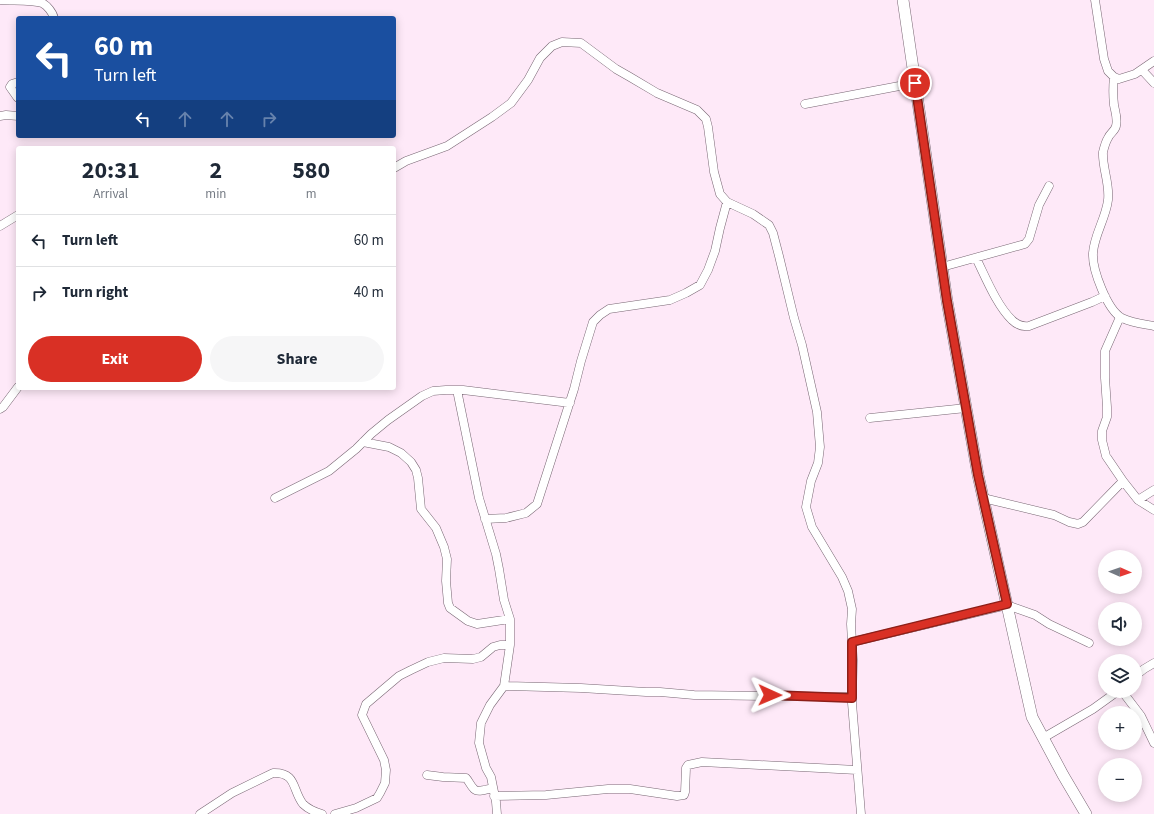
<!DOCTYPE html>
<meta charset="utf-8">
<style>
:root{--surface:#fff;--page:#f6f6f7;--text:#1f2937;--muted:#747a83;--line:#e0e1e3;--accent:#d93025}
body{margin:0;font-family:"Source Sans 3",sans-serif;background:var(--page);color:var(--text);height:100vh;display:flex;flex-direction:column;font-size:15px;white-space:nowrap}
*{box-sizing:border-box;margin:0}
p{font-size:13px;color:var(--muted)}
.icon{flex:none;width:22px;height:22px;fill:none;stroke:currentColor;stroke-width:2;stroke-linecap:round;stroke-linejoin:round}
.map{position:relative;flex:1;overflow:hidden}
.panel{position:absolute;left:16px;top:146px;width:380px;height:244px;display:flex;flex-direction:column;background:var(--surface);border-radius:4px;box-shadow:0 2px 10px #0003}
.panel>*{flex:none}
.top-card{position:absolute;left:16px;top:16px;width:380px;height:122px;border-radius:4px;box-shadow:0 2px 10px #0003;background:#1a4fa0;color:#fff;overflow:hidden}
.needle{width:26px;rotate:92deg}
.controls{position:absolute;left:1098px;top:550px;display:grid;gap:8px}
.controls a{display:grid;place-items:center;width:44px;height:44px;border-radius:50%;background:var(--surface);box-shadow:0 2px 10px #0003;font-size:20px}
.pin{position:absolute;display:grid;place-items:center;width:34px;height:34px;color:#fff;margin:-17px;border:2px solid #fff;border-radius:50%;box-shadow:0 1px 4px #0007}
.me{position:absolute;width:44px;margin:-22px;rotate:91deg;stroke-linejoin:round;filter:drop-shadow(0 0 3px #0008)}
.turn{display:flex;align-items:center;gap:14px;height:84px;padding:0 12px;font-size:18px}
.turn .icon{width:52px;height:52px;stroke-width:2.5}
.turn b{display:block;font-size:28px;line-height:34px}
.lanes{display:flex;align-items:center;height:38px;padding:0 12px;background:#0003;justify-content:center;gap:20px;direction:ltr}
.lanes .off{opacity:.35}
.eta{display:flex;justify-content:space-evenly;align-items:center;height:68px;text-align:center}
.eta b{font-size:24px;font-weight:700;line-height:28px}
.button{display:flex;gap:8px;margin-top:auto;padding:8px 12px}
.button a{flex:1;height:46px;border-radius:24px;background:var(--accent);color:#fff;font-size:16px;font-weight:700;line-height:46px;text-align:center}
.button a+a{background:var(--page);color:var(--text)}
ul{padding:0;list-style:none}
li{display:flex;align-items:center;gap:12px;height:52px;padding:0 12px;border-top:1px solid var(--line)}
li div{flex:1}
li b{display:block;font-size:15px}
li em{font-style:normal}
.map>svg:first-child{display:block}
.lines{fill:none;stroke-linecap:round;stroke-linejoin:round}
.street-casing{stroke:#786673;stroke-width:9}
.secondary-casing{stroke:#786673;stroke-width:12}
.street{stroke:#fff;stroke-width:8}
.secondary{stroke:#fff;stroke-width:11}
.route-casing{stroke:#8d1f18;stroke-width:10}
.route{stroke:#d93025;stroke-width:7}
</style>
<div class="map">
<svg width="1154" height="814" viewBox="0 0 1154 814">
<rect width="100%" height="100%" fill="#fee9f8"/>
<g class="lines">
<defs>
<path id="street" d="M0,0C11,1 32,0 42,3C47,5 53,13 54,18
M1095,0L1104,59L1108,71L1114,77L1119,79L1135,74L1154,61
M1142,70L1154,83
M1114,77C1113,86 1113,96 1114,105C1115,111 1118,119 1116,126C1115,131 1110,133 1108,138C1106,141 1104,148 1103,152C1102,167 1110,184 1108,200C1106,218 1094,235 1093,253C1092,269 1107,310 1122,318C1132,323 1143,324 1154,326
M18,82L12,84L10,87L17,97L18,98
M805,104L915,83
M0,116L6,115L18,116
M394,168L406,161L447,146L492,117L511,103L528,80L540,58L552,46L562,42L581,43L616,69L630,77L657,93L697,110L706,119L708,127L714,172L720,194L727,202L753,214L769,225L773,233L779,256L794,318L802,345L817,412L820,447L818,463L811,481L806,507L812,527L842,577L848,591L852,609L851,624L853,660L852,703L861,814
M0,226L18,215
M976,258C985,276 997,306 1012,320C1016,324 1022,327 1029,326L1092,302L1105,296
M942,267L1025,244L1029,239L1039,205L1049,186
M1120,317L1105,351V378L1107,407V417L1102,431V440L1106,456L1123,481
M457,390L479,498L496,554L499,569L504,600L510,619V645L504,686L490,705L481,723L479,743L486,768L491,777L496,802L497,814
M0,409L3,407L18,387
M870,418L966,408
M363,442L389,447L401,453L411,462L416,470L418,478L421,509L436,528L444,547L447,559L446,581L448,603L450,608L468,621L477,624L510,619
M275,498L329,471L356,449L371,434L388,420L422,396L433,391L446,390H463L570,403
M983,498L1054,515L1069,522L1078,524L1083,522L1123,481L1138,500L1154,510
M1138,500L1154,490
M485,519L506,518L526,513L537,504L574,389L581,361L593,322L600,315L609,309L670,300L686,293L700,285L708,270L715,251L720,228L727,202
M852,642L1007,605L1035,615L1049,624L1089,643
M1135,676L1144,669L1154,663
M504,686L581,688L646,692H660L694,695L852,697
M1122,691L1141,716L1154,743
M1043,738L1093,709L1118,691
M427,775L443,777L466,778C469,781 470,785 474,789C478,793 487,789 493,788
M494,796L546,795L608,789H630L677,796L684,795L685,792L686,768L688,765L702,762L857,770
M200,814L232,793L273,773C297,772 292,790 303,804C308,809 315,812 322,814
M335,814L356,808L377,798L380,793L385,783L386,770L384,760L362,715L366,704L399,676L411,670L428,662L444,658L473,659L481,657L493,647L500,645H510"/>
<path id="secondary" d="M903,0L947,301L978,475L1017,650L1032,717L1063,775L1086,814"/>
</defs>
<use href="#street" class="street-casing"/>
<use href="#secondary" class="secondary-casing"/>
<use href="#street" class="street"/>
<use href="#secondary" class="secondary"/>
</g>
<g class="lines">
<defs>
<path id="route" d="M770,695L852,698V642L1007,604L978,475L947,301L915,83"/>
</defs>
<use href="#route" class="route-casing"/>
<use href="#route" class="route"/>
</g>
</svg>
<div class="controls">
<a><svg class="needle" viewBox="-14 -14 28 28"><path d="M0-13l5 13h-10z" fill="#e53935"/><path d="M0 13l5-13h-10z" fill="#747a83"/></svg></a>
<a><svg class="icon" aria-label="sound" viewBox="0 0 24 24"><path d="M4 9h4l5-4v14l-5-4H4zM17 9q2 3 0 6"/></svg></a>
<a><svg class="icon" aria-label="layers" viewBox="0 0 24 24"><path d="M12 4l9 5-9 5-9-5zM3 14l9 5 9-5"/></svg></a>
<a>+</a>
<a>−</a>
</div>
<div class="pin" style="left:915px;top:83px;background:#d93025"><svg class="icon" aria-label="arrive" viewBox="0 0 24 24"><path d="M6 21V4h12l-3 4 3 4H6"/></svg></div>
<svg class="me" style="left:770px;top:695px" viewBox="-20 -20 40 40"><path d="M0-17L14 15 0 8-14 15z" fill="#d93025" stroke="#fff" stroke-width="4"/></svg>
<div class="top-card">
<div class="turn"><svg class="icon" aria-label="left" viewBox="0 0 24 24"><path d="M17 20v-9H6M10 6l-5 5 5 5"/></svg><div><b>60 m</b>Turn left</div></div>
<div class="lanes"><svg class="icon" aria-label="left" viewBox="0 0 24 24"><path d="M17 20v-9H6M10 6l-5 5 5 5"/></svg><svg class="icon off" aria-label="ahead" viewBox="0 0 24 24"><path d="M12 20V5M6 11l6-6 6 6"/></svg><svg class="icon off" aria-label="ahead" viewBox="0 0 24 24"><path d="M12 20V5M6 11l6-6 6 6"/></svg><svg class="icon off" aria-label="right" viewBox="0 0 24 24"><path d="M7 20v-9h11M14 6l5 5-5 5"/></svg></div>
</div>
<section class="panel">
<div class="eta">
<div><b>20:31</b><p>Arrival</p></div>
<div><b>2</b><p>min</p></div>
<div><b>580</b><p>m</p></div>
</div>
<ul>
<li><svg class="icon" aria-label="left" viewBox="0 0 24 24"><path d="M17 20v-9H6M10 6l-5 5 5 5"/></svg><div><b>Turn left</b></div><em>60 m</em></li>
<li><svg class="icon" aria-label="right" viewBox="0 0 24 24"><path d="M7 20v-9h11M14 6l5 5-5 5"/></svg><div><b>Turn right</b></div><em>40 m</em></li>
</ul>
<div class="button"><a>Exit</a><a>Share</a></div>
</section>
</div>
